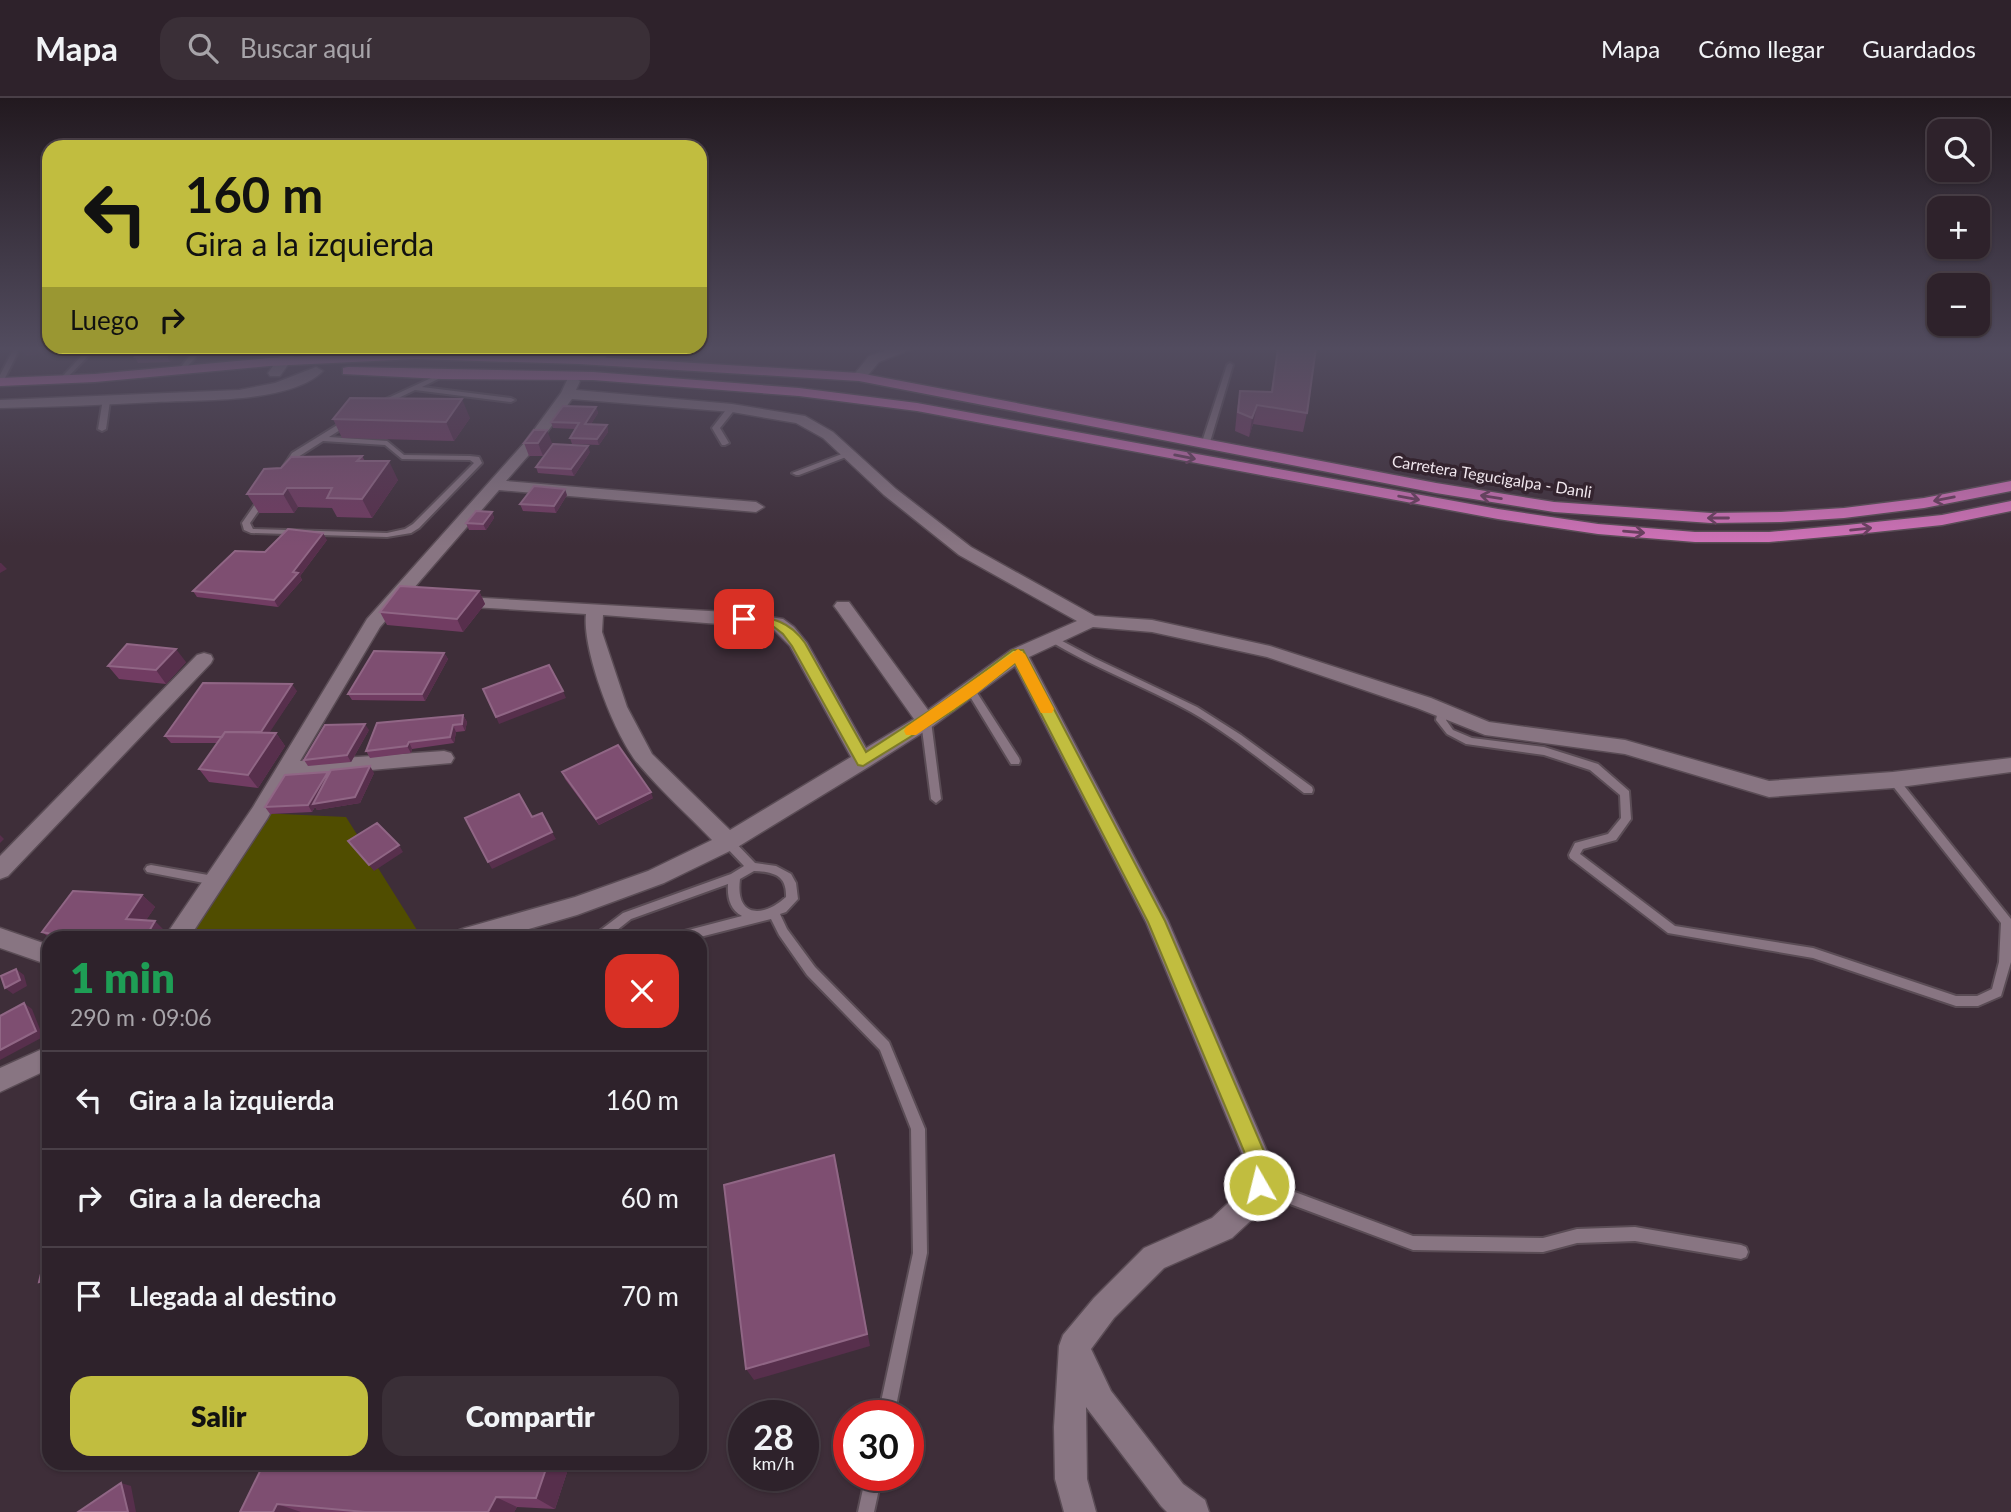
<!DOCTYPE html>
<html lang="es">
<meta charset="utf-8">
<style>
:root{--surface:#2e222b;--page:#3a2f37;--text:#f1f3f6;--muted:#a7a4a9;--line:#493f47;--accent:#c1bd3f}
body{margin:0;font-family:Lato,sans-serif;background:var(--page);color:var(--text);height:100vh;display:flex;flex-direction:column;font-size:26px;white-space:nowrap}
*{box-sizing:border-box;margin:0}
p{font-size:23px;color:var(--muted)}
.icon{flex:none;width:38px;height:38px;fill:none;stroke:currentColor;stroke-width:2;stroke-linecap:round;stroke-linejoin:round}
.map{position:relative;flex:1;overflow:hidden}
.details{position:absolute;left:42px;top:833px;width:665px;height:539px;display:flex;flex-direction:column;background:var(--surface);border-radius:21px;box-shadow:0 2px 5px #0004,0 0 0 2px var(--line)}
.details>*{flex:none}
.hud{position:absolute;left:42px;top:42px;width:665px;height:214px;border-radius:21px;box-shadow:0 2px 5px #0004,0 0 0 2px var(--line);background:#c1bd3f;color:#111;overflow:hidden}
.controls{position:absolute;left:1927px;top:21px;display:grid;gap:14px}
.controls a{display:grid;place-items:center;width:63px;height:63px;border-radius:14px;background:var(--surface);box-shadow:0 2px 5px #0004,0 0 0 2px var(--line);font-size:35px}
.speed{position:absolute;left:728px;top:1302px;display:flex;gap:14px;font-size:35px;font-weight:700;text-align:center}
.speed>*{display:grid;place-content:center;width:91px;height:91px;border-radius:50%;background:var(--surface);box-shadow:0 2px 5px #0004,0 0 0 2px var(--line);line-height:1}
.speed small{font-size:18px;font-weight:400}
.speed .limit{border:10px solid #d22;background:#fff;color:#111}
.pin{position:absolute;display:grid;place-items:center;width:60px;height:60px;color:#fff;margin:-30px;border-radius:14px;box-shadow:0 4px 10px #0006}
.me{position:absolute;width:77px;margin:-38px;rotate:352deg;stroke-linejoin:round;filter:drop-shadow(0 0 5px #0008)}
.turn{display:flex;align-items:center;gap:24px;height:147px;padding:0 28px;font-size:32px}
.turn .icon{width:91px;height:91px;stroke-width:2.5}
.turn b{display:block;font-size:49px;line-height:60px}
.then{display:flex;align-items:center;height:66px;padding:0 28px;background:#0003;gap:14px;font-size:26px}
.round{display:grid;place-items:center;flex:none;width:74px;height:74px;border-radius:21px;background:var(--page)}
.headline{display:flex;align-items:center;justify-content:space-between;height:119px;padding:0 28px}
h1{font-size:42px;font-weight:800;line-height:52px;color:#1e9e55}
.cta{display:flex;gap:14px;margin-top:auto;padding:14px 28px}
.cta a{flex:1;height:80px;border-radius:21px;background:var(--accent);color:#111;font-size:28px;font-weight:800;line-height:80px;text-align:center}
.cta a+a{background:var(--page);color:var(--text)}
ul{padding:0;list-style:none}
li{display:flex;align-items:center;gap:21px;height:98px;padding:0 28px;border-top:2px solid var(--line)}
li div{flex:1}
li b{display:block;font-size:26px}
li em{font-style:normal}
header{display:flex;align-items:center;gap:42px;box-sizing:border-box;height:98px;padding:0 35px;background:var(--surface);border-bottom:2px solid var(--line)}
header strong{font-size:33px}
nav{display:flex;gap:38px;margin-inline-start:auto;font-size:24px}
.search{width:490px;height:63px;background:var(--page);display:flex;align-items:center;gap:18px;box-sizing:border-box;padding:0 24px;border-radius:21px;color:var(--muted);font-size:26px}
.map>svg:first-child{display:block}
.green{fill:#504d00}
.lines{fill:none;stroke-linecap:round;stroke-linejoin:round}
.service-casing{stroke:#5a4c55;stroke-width:4}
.minor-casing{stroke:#5a4c55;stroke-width:3}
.trunk-casing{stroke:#5a4c55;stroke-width:3}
.service{fill:#887582;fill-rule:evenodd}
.minor{fill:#887582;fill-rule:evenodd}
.trunk{fill:#d172b8;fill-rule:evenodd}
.wall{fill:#713c62}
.shaded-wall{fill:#572f4c}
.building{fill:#7e4e71;stroke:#906685;stroke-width:2}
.oneway{stroke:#6b3f5f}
.route{fill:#c1bd3f;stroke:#7d7b29;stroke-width:2}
.slow{fill:#f59e0b}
.labels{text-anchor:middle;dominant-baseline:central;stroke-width:7;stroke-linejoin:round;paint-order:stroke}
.far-street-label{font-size:16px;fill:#f0e6ed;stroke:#34242f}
</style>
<header>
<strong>Mapa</strong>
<div class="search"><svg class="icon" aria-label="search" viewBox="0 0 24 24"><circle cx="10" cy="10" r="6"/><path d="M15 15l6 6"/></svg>Buscar aquí</div>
<nav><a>Mapa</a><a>Cómo llegar</a><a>Guardados</a></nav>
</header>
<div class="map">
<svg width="2011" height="1414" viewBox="0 0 2011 1414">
<rect width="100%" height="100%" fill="#3e2e39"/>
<path class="green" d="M260,715L346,719L422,840H188Z"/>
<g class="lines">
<defs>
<path id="service" d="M14,250H20L3,284L0,286V277Z
M89,250H96L64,283H60V281Z
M196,250H203L201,253L267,250L264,252L198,257L184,272H180V270Z
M1230,265L1233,267L1210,344L1203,346L1202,344L1227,267Z
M442,275L445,277L444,278L422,289L511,300L515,302L511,304L415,292L382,308L375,306Z
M103,301L110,303L106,331L102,333L98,331Z
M729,308L736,310L720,330L729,345L725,347H722L712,330Z
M347,321L354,323L329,339L387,343L404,357L470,358L479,359L482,365L419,430L411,435L387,439L251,435L244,432L242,425L260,399H263L267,401L250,425L253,431L387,435L405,431L413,426L474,365L470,362L402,361L385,347L323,343L298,359L290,371H284L283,369L292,355Z
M847,354L854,356L799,377H796L792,375Z
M1051,537L1094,560L1197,609L1241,637L1312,689L1313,692L1312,695H1304C1267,667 1231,637 1191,614C1144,588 1094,570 1048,542L1046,540Z
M971,589L974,590L1019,660L1020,663L1019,666H1011L966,592Z
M1443,609L1448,612L1446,622L1453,632L1472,640L1544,649L1598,666L1629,693L1631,721L1616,742L1583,751L1580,756L1675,828L1813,850L1956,898H1977L1992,891L1999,864L2001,825L1888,682L1893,678L1897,679L2011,821V864L2001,898L1978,908H1956L1813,860L1668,835L1570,760L1569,757L1575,745L1608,736L1621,720L1620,697L1590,672L1544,657L1466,646L1447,636L1436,622L1438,612Z
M926,620L931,623L941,701L936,705L931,701L921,623Z
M728,740L732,741L755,765L776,768L791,776L796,785L798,801L786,814L780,816L787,831L815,869L889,944L925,1031L927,1155L894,1318H878L913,1155L911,1031L880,952L807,877L779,837L771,821L696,840H671L673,837L677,835L742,818C730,812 727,799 728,786L631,821L607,840H592L594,837L623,815L731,776L744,768L724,747L723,744L724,741ZM754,773C773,774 787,777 786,799C763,820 735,820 740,781Z
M151,767L208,777L216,775L220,776L222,779L220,782L209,786L147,774L145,771L147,768Z
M1260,1081L1413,1138L1543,1140L1577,1131L1635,1129L1741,1147L1746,1149L1748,1154L1746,1159L1741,1161L1635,1143L1577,1145L1543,1154L1413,1152L1255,1093L1253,1088L1255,1083Z
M866,1377H882L874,1414H858Z"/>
<path id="minor" d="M286,250H300L280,278H270L268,275Z
M594,250H608L604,266H594L592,263Z
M893,250H914L879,264L864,282H854L852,279L869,258Z
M316,269L323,273C292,305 199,302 156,304C104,307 52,309 0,310V302L239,292L275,285Z
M573,279L580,283L576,292L732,306L805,318L833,334L896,391L971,449L1095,518L1152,522L1270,548L1431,600L1489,624L1625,642L1769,683L1893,674L2011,660V674L1893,690L1769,699L1625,656L1485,637L1417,610L1267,559L1152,534L1093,529L1029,559L1168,823L1269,1058L1273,1087L1260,1114L1232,1140L1164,1170L1114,1220L1091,1251L1111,1293L1183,1386L1205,1402L1209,1414H1167L1161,1408L1086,1309L1087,1381L1096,1414H1064L1055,1381L1054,1329L1059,1248L1063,1237L1094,1200L1144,1150L1212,1120L1240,1094L1245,1085L1243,1058L1146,824L1015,568L933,628L870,668L736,750L664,785L577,817L498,840H453L457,833L465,830L575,799L648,773L712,742C688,717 662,694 640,668C615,640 582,552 586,516L455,508L446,502L449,498L744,515L783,521L794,529L807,545L866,650L914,621L837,512L834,508L837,504H849L928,612L1011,552L1077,523L959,457L884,397L823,340L796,325L732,314L572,301L535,350L506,383L756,404L764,409L756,414L499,392L380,529L300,663L444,653L451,655L454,660L451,665L291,679L267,721L189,840H164L253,709L367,521L525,344L561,295L568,280ZM603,517L772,530L790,548L851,659L730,732L652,656L627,609L602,534Z
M204,555L211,557L213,561L211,565L8,778L0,781V758L197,557Z
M0,830L49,847V867L0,850Z
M49,948V971L0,994V970Z"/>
<path id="trunk" d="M416,253L579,258L859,275L1436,385L1554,404L1711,415L1781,414L1844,410L1924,400L2011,383V393L1924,410L1844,420L1781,424L1711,425L1554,414L1436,395L859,283L579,266L416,261L269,268L95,284L0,288V280L95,276L269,260Z
M348,269L593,274L799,290L917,305L1498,411L1598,426L1695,434H1769L1847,427L1942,417L2011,403V413L1942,427L1847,437L1769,444H1695L1598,436L1498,421L917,313L799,298L593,282L442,281L343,276V270Z"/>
</defs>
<use href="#service" class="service-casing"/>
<use href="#minor" class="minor-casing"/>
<use href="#trunk" class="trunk-casing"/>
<use href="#service" class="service"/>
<use href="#minor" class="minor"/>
<use href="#trunk" class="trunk"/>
</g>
<path class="wall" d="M142,250H183L178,251L179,254L170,264L138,265L135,259Z
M1278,250H1316L1307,315L1303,334L1253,326L1249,339L1235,333L1237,312L1240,293L1271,294Z
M596,309L598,315L591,326L607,327L608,334L599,347L572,346L570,340L575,331L553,330L551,324Z
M470,320L454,343L342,340L333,321Z
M524,345H552L543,358H529Z
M590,354L574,378L538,375L536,369Z
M362,358L365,363L398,382L372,420L337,419L332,410L298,409L294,415H259L247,396L281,370Z
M567,397L556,415L523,413L520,406Z
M492,414L494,420L486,432H469L466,425Z
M327,442L300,478L302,482L278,509L197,499L193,493L265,454Z
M479,493L485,506L463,534L387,527L380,514Z
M444,555L448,561L425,603L352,602L348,596Z
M186,564L166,586L119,581L108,568Z
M297,593L269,634L276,635L285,648L258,690L209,684L199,671L217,645H171L165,638Z
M463,617L467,624L465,633L456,634L454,645L412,651L411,655L370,660L366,653Z
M369,632L351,664L308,668L304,662Z
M562,674L653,700L599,727L565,681Z
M374,675L360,705L317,712L315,709L312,714L270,716L265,709Z
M142,797L155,809L146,822L167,835L164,840H50L42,834Z
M264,1365H570L555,1411L517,1409L514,1414H240Z"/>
<path class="shaded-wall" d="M20,250H51L50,254L26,258Z
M174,250H177L179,254L170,264L167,258Z
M462,301L470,320L454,343L446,324Z
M1257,307L1253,326L1249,339L1252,320Z
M596,309L598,315L587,332L585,326Z
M607,327L608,334L599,347L597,341Z
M547,332L552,345L543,358L538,345Z
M588,348L590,354L574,378L571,371Z
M389,363L398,382L372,420L362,401Z
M287,390L298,409L294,415L283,396Z
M565,391L567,397L556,415L554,408Z
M492,414L494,420L486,432L483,426Z
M323,435L327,442L300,478L302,482L278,509L274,502L293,474Z
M0,465H1L7,471L0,475Z
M479,493L485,506L463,534L457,521Z
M176,551L186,564L166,586L156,572Z
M444,555L448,561L425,603L422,596Z
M292,586L297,593L262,646L257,639Z
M563,593L566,600L499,626L496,619Z
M463,617L467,624L465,633L462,626Z
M365,626L369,632L351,664L347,657Z
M453,627L456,634L454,645L450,639Z
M276,635L285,648L258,690L248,677Z
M409,644L412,651L411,655L407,648Z
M370,668L374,675L360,705L317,712L315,709L312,714L308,707L328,674L332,681Z
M651,694L653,700L599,727L596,721Z
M552,734L556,741L492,771L488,764Z
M0,737L4,741L0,745Z
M399,747L403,754L374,773L369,767Z
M142,797L155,809L139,833L126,821Z
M155,823L167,835L164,840H145Z
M16,871L24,877L27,888L13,896L5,890Z
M24,905L32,911L43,939L0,962V952Z
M834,1057L838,1073L870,1248L754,1282L746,1271Z
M49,1181L48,1189L39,1184Z
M548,1365H570L555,1411L536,1400Z
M121,1385L131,1388L136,1414H128Z
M496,1399L517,1409L514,1414H488Z
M277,1406L301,1414H273Z"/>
<path class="building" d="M142,250H174L167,258L135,259Z
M1278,250H1316L1307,315L1257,307L1252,320L1238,314L1240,293L1272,294Z
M350,300L462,301L446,324L333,321Z
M563,308L596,309L585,326L607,327L597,341L570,340L579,325L551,324Z
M534,332H547L538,345H524Z
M553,346L588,348L571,371L536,369Z
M362,358L357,363H389L362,401L327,400L332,390H287L283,396H247L264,371L281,370L291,359Z
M534,388L565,391L554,408L520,406Z
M476,413L492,414L483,426L466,425Z
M288,431L323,435L293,474L298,475L274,502L193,493L235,453L265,454Z
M400,488L479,493L457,521L380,514Z
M127,546L176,551L156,572L108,568Z
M374,553L444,555L422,596H348Z
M549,567L563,593L496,619L483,591Z
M203,585L292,586L261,634H225L222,639L165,638Z
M463,617L462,626L453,627L450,639L409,644L407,648L366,653L377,625Z
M365,626L347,657L304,662L325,627Z
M225,634L276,635L248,677L199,671Z
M618,647L651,694L596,721L562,674Z
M370,668L355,699L313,706L331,672Z
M328,674L308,707L265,709L285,677Z
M519,696L532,719L542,715L552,734L488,764L465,720Z
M377,725L399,747L369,767L348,743Z
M73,793L142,797L126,821L155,823L145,840H71L42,834Z
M16,871L20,882L5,890L1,878Z
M24,905L36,933L0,952V918Z
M834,1057L867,1236L746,1271L724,1087Z
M49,1142V1181L39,1184Z
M264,1365H548L536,1400L496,1399L488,1414H365L277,1406L273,1414H240Z
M121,1385L128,1414H78Z"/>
<defs><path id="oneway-shaft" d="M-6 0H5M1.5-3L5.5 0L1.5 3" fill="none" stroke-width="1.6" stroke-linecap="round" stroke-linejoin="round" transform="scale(1.75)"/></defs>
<g class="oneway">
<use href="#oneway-shaft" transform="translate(1185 359) rotate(11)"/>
<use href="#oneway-shaft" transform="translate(1491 399) rotate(-171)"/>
<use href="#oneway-shaft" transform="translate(1409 400) rotate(10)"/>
<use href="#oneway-shaft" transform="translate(1944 401) rotate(169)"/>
<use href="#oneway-shaft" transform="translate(1718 420) rotate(-180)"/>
<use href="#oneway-shaft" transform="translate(1861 431) rotate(-6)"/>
<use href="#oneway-shaft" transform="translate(1634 434) rotate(5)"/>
</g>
<linearGradient id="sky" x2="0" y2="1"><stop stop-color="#22191f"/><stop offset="0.56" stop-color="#524c5f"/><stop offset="1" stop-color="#524c5f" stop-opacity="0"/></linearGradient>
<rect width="2011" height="448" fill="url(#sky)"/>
<path class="route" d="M744,516C771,520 789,522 805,545L866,654L943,604L1013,552H1023L1165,823L1266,1058L1269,1087L1266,1094L1259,1097L1252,1094L1246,1058L1148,824L1015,565L954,612L863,668L858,667L792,548L783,536L774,529L739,524L737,521Z"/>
<path class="slow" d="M1018,551L1025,556L1054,611L1052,615H1041L1015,565L976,596L916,637H906L904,633L906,629Z"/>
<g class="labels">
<g class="far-street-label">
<text transform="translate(1492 378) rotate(9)">Carretera Tegucigalpa - Danli</text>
</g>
</g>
</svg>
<div class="controls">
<a><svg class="icon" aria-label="search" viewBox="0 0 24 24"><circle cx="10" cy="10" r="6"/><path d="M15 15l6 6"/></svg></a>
<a>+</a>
<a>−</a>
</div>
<div class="speed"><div>28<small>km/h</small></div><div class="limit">30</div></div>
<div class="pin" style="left:744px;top:521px;background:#d93025"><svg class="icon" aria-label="arrive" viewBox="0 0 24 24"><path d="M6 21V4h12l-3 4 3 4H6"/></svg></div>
<svg class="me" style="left:1259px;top:1087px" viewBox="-20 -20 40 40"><circle r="17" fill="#c1bd3f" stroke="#fff" stroke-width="3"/><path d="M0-11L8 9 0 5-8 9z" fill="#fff"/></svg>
<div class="hud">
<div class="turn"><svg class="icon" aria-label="left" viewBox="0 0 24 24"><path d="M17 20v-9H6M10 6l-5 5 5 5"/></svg><div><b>160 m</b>Gira a la izquierda</div></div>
<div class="then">Luego<svg class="icon" aria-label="right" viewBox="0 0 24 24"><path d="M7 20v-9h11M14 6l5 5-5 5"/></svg></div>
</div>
<section class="details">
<div class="headline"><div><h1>1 min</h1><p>290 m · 09:06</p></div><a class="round" style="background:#d93025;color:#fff"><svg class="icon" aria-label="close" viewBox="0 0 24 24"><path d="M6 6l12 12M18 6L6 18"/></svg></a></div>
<ul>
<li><svg class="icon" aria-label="left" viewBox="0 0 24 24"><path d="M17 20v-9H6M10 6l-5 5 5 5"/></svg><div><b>Gira a la izquierda</b></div><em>160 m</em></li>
<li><svg class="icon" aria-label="right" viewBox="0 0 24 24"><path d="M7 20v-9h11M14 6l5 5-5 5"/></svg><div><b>Gira a la derecha</b></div><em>60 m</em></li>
<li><svg class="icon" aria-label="arrive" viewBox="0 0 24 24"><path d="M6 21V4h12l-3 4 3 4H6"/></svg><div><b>Llegada al destino</b></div><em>70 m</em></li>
</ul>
<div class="cta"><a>Salir</a><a>Compartir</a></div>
</section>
</div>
